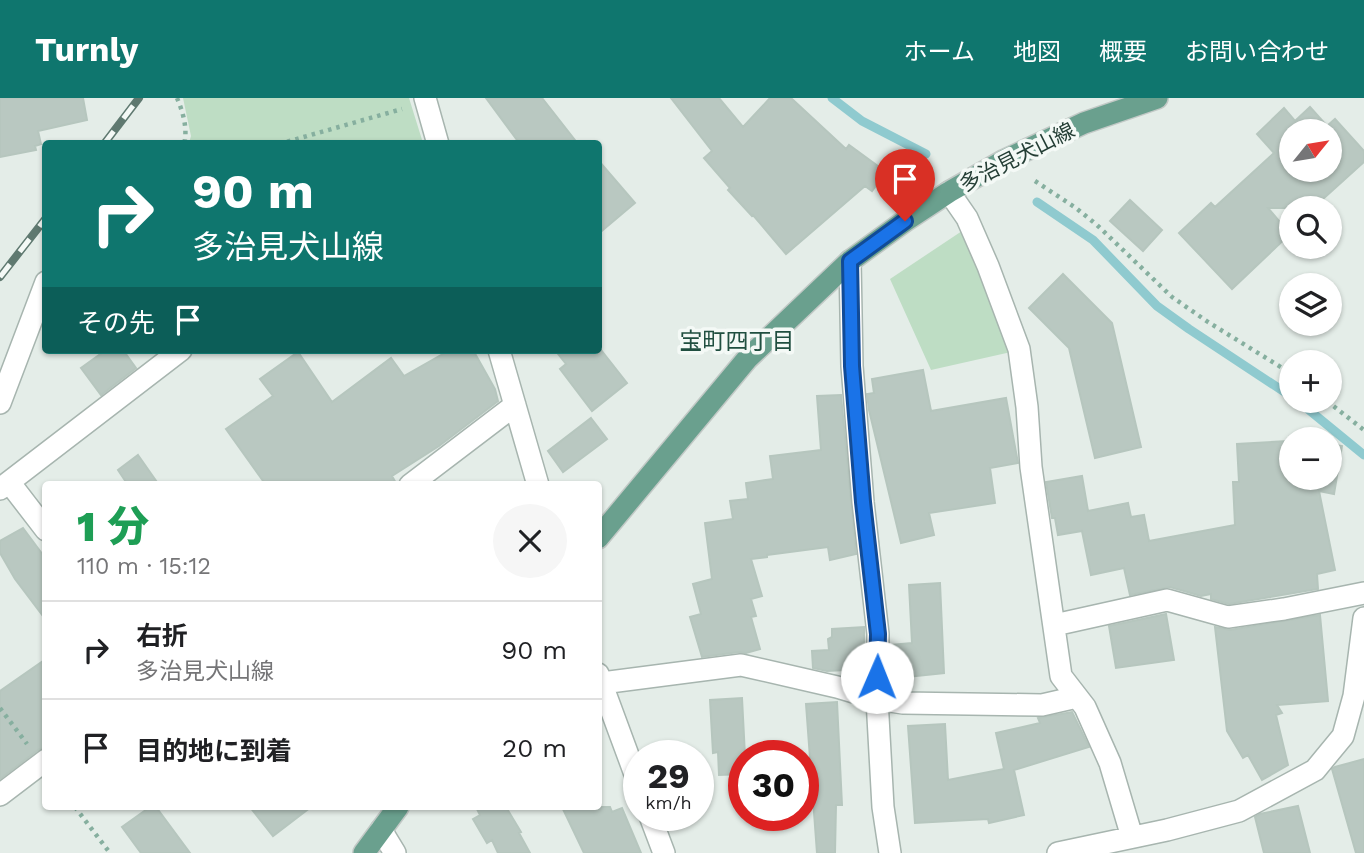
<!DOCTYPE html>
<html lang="ja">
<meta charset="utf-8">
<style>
:root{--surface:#fff;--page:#f6f6f6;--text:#202124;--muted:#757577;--line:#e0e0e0;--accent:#0f766e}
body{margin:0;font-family:"Work Sans","Noto Sans JP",sans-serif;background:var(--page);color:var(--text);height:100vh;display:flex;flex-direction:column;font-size:26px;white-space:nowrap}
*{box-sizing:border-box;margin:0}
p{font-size:23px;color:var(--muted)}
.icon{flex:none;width:38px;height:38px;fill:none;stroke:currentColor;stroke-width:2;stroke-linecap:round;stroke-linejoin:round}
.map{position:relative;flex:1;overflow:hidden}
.details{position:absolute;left:42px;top:383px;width:560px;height:329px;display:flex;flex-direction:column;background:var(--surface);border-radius:7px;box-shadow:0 2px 5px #0004}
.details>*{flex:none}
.hud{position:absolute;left:42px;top:42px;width:560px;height:214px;border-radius:7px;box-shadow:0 2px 5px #0004;background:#0f766e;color:#fff;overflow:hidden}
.needle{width:46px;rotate:60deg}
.buttons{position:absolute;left:1279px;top:21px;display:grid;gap:14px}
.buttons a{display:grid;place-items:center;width:63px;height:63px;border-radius:50%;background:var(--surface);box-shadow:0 2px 5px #0004;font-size:35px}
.speed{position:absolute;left:623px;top:642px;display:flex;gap:14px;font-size:35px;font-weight:700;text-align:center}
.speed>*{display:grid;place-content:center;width:91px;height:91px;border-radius:50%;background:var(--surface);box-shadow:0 2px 5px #0004;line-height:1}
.speed small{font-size:18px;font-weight:400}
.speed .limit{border:10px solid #d22;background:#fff;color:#111}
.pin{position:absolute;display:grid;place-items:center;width:60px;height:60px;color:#fff;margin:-72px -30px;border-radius:50% 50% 50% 0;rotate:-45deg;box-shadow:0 0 7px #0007}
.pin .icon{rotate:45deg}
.me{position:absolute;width:77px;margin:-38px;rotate:1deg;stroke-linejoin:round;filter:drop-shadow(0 0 5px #0008)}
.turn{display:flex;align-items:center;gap:24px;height:147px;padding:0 35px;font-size:32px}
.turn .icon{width:91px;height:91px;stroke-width:2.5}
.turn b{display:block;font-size:49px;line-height:60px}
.then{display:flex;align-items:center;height:66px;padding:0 35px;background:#0003;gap:14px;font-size:26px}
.round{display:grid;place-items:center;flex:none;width:74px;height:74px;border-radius:37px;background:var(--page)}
.head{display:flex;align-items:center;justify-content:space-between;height:119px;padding:0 35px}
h1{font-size:42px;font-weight:800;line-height:52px;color:#1e9e55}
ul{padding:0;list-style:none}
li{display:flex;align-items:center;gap:21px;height:98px;padding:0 35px;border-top:2px solid var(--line)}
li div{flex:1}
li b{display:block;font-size:26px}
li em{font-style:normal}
header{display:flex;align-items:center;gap:42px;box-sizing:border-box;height:98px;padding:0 35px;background:var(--accent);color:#fff}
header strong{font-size:33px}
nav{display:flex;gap:38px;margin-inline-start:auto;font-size:24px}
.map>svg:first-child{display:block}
.green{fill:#beddc4}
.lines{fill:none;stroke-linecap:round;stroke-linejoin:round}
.stream{stroke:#8fcacf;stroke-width:9}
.building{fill:#b9c8c1;stroke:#b6c6be;stroke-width:2;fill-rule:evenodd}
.minor-casing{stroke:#a7b5af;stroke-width:24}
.major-casing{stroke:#c2c9c6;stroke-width:24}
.path{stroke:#86af9f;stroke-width:4.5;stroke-dasharray:3.5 5;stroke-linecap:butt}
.minor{stroke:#fff;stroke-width:21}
.major{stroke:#6aa08e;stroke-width:21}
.rail-casing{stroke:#5f7970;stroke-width:8}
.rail{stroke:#f4f9f6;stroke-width:5;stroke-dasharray:16;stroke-linecap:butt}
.route-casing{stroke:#114b97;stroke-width:18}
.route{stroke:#1a73e8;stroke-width:12}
.labels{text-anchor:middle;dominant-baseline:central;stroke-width:7;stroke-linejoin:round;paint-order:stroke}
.street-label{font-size:21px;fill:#243e35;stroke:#f4f9f6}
.neighbourhood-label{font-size:23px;fill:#204f40;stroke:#f4f9f6}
</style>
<header>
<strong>Turnly</strong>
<nav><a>ホーム</a><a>地図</a><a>概要</a><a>お問い合わせ</a></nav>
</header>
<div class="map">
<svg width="1364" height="755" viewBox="0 0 1364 755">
<rect width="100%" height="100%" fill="#e4ede8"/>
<path class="green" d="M183,0H409L423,45H189L191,38Z
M962,133L1011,254L931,272L890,181Z"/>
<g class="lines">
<path class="stream" d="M832,0L862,23L926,56
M1037,104L1093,142L1157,208L1189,231L1292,299
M1298,303L1364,357"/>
</g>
<path class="building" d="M0,0H83L87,22L38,33L41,46L35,48L36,52L0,59Z
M486,0H542L578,46H520Z
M671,0H719L743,29L770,0H791L846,51L849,47L886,74L872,93L865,88L786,156L753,117L752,118L728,92L730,90L704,60L712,53Z
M1310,9L1327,28L1335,21L1364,53V64L1313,110H1268L1290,136L1232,191L1179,135L1211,105L1215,109L1274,55L1257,36L1284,10L1295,23ZM1292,33H1330V72H1292Z
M598,62L635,105L598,136Z
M1130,102L1162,132L1143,153L1110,123Z
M1063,176L1112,225L1141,349L1095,360L1069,250L1029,210Z
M106,252H123L136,270L101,297L81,270Z
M450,252H473L495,291L498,303L439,348L392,378L397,387H266L226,331L273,298L260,281L298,254L332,304L391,260L404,278Z
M555,252H601L627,285L592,313L560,271L566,266Z
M923,272L931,313L1006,300L1018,365L990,370L995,405L929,415L934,437L901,445L869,312L867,296L874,295L872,281Z
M841,297L856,456L830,462L828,449L767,457V459L751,461L762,498L751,501L756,518L751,519L760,551L746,555L739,554L702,559L690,519L701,516L693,486L712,481L705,425L733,421L730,403L748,401L746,385L773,381L770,358L821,352L817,298Z
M591,320L607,341L563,374L548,353Z
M1289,339L1301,341H1292V380H1330V346L1342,348L1334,396L1319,393L1335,472L1317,476L1318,491L1229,506L1211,501V496L1201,498L1170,489L1130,497L1124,470L1091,477L1082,433L1058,437L1055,420H1052L1046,384L1082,378L1088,413L1128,405L1131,419L1144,417L1149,443L1235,427L1233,384H1239L1237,346L1288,343Z
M138,357L159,387H128L118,372Z
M23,430L46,461V522L15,481L0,455V443Z
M940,485L944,575L898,580L897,570H891V547L912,545L909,487Z
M1166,516L1174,562L1116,570L1109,528Z
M1320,517L1328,603L1277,607L1282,615L1276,617L1288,667L1262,682L1248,657L1243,660L1227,633L1215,529L1230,532Z
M864,529V571L827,573L813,570L812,553L829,552L828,541L832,539V531Z
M46,561V649L38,652L0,681V593Z
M742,600L745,658L744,676L719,677L718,654L713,655L710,602Z
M837,604L842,707H836L835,755H817L806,606Z
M1072,614L1089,649L1014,672L1024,717L989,725L988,721L915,725L908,628L945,626L948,682L1004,671L996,635L1040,625L1038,620Z
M1364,661V755H1356L1332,671L1335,669Z
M1298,708L1310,755H1264L1255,719L1260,716Z
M150,709H156L190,755H141L122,729Z
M250,709H311L273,738Z
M476,709H506L521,734L519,735L530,755H498L492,742L487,745L473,721L480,717Z
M562,709H610L612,714L622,710L641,755H584Z"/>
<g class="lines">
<defs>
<path id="minor" d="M425,0L438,46
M949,94L967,120L988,168L1019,251L1027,309L1031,369L1061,578L1085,609L1110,665L1132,739
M850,163L852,268L863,404L878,536L877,601L883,709L890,755
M499,252L538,387
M0,305L46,184
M9,384L46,432
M410,387L515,307
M0,391L181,252
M1055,529L1059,526L1167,502L1228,519L1284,511L1364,495
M598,576L639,687
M602,585L741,567L837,589L877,601L903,605L1042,607L1077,599
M0,697L46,662
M650,718L664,755
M381,732L395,755
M1058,755L1167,732L1239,713L1315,672L1343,638L1354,598L1364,520"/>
<path id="major" d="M598,440L747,261L850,163L905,123L949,94L1005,62L1084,25L1157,0
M364,755L398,709"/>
</defs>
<use href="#minor" class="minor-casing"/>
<use href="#major" class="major-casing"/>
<path class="path" d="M177,0C183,14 188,31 184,46
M279,46L402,11
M1035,83L1076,110L1097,127L1172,199L1208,224L1292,276
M1327,303L1364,332
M0,610L27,646
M75,709L110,755"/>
<use href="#minor" class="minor"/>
<use href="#major" class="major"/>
<defs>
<path id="rail" d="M104,46L139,0
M0,179L46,120"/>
</defs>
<use href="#rail" class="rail-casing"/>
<use href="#rail" class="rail"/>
</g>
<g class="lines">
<defs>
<path id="route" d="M877,579L878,536L863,404L852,268L850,163L905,123"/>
</defs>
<use href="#route" class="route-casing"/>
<use href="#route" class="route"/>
</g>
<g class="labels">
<g class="street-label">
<text transform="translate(1017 59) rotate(-27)">多治見犬山線</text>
</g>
<g class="neighbourhood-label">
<text x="737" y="243">宝町四丁目</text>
</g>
</g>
</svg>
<div class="buttons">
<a><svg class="needle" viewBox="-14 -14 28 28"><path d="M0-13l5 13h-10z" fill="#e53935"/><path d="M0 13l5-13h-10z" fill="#757577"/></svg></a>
<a><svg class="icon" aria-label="search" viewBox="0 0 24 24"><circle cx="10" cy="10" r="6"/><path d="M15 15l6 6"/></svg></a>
<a><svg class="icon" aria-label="layers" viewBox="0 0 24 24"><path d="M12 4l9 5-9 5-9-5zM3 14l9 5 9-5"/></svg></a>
<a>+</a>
<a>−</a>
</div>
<div class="speed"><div>29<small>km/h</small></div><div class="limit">30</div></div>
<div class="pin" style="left:905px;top:123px;background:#d93025"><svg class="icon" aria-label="arrive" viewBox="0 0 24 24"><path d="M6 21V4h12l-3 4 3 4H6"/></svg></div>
<svg class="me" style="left:877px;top:579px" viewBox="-20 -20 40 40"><circle r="19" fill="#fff"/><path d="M0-13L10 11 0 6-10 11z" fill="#1a73e8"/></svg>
<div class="hud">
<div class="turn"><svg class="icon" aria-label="right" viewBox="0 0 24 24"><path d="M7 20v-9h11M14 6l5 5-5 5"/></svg><div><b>90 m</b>多治見犬山線</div></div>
<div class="then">その先<svg class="icon" aria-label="arrive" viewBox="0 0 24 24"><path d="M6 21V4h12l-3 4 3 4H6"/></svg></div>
</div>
<section class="details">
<div class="head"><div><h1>1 分</h1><p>110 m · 15:12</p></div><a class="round"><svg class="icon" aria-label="close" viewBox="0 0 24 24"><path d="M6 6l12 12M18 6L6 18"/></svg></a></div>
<ul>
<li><svg class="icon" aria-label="right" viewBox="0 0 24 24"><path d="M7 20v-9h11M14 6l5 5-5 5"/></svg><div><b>右折</b><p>多治見犬山線</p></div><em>90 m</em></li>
<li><svg class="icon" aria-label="arrive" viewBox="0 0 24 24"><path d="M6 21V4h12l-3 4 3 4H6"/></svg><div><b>目的地に到着</b></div><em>20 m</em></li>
</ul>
</section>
</div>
